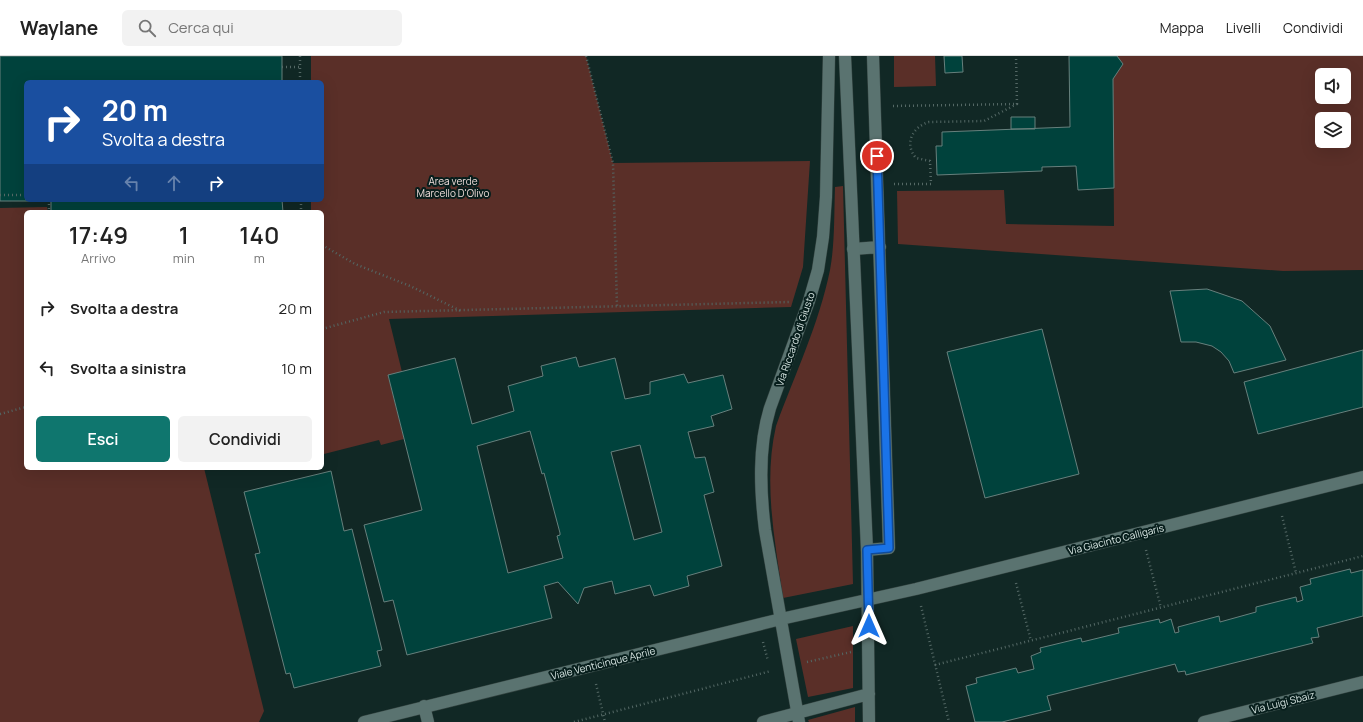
<!DOCTYPE html>
<html lang="it">
<style>
:root{--surface:#fff;--page:#f2f2f2;--text:#222;--muted:#767676;--line:#e0e0e0;--accent:#0f766e}
body{margin:0;font-family:Manrope,sans-serif;background:var(--page);color:var(--text);height:100vh;display:flex;flex-direction:column;font-size:15px;white-space:nowrap}
*{box-sizing:border-box;margin:0}
p{font-size:13px;color:var(--muted)}
.icon{flex:none;width:22px;height:22px;fill:none;stroke:currentColor;stroke-width:2;stroke-linecap:round;stroke-linejoin:round}
.map{position:relative;flex:1;overflow:hidden}
.panel{position:absolute;left:24px;top:154px;width:300px;height:260px;display:flex;flex-direction:column;background:var(--surface);border-radius:6px;box-shadow:0 4px 16px #0002}
.panel>*{flex:none}
.guide{position:absolute;left:24px;top:24px;width:300px;height:122px;border-radius:6px;box-shadow:0 4px 16px #0002;background:#1a4fa0;color:#fff;overflow:hidden}
.buttons{position:absolute;left:1315px;top:12px;display:grid;gap:8px}
.buttons a{display:grid;place-items:center;width:36px;height:36px;border-radius:6px;background:var(--surface);box-shadow:0 4px 16px #0002;font-size:20px}
.pin{position:absolute;display:grid;place-items:center;width:34px;height:34px;color:#fff;margin:-17px;border:2px solid #fff;border-radius:50%;box-shadow:0 1px 4px #0007}
.me{position:absolute;width:44px;margin:-22px;rotate:0deg;stroke-linejoin:round;filter:drop-shadow(0 0 3px #0008)}
.turn{display:flex;align-items:center;gap:14px;height:84px;padding:0 12px;font-size:18px}
.turn .icon{width:52px;height:52px;stroke-width:2.5}
.turn b{display:block;font-size:28px;line-height:34px}
.lanes{display:flex;align-items:center;height:38px;padding:0 12px;background:#0003;justify-content:center;gap:20px;direction:ltr}
.lanes .off{opacity:.35}
.eta{display:flex;justify-content:space-evenly;align-items:center;height:68px;text-align:center}
.eta b{font-size:24px;font-weight:600;line-height:28px}
.cta{display:flex;gap:8px;margin-top:auto;padding:8px 12px}
.cta a{flex:1;height:46px;border-radius:6px;background:var(--accent);color:#fff;font-size:16px;font-weight:600;line-height:46px;text-align:center}
.cta a+a{background:var(--page);color:var(--text)}
ul{padding:0;list-style:none}
li{display:flex;align-items:center;gap:12px;height:60px;padding:0 12px}
li div{flex:1}
li b{display:block;font-size:15px}
li em{font-style:normal}
header{display:flex;align-items:center;gap:24px;box-sizing:border-box;height:56px;padding:0 20px;background:var(--surface);border-bottom:1px solid var(--line)}
header strong{font-size:19px}
nav{display:flex;gap:22px;margin-inline-start:auto;font-size:14px}
.search{width:280px;height:36px;background:var(--page);display:flex;align-items:center;gap:10px;box-sizing:border-box;padding:0 14px;border-radius:6px;color:var(--muted);font-size:15px}
.map>svg:first-child{display:block}
.green{fill:#5a2f28;fill-rule:evenodd}
.building{fill:#00423c;stroke:#67807d;fill-rule:evenodd}
.lines{fill:none;stroke-linecap:round;stroke-linejoin:round}
.lane-casing{stroke:#344441;stroke-width:13}
.street-casing{stroke:#344441;stroke-width:13}
.path{stroke:#546865;stroke-width:2.5;stroke-dasharray:1 3;stroke-linecap:butt}
.lane{stroke:#5a7370;stroke-width:12}
.street{stroke:#5a7370;stroke-width:12}
.route-casing{stroke:#114b97;stroke-width:10}
.route{stroke:#1a73e8;stroke-width:7}
.labels{text-anchor:middle;dominant-baseline:central;stroke-width:4;stroke-linejoin:round;paint-order:stroke}
.park-label{font-size:10px;fill:#f2dfdc;stroke:#071e1c}
.street-label{font-size:10px;fill:#d9e7e4;stroke:#071e1c}
</style>
<header>
<strong>Waylane</strong>
<div class="search"><svg class="icon" aria-label="search" viewBox="0 0 24 24"><circle cx="10" cy="10" r="6"/><path d="M15 15l6 6"/></svg>Cerca qui</div>
<nav><a>Mappa</a><a>Livelli</a><a>Condividi</a></nav>
</header>
<div class="map">
<svg width="1363" height="666" viewBox="0 0 1363 666">
<rect width="100%" height="100%" fill="#112825"/>
<path class="green" d="M311,0H586L613,107L810,105L803,211L791,251L389,263L402,316L388,320L404,383L381,389L379,384L324,398L322,393V156H311V144H322V26H311Z
M894,0H935L936,30L894,31Z
M1117,0H1363V214L1283,215L898,188L897,135L1004,134L1006,168L1114,170L1113,23L1122,8ZM1322,19H1344V41H1322ZM1322,63H1344V85H1322Z
M843,130L853,528L783,542C775,485 763,427 776,370C795,318 819,268 830,214C835,187 834,158 835,131Z
M47,151L48,156H26V412H204L264,655L259,666H0V152Z
M853,570V632L808,641L796,583Z
M855,651V666H809L808,664Z"/>
<path class="building" d="M0,0H282V26H26V144H282L283,156H51V145H0Z
M944,0H962L963,16L945,17Z
M1069,0H1117L1123,8L1113,23L1114,132L1078,134L1076,110L1042,111V115L937,119L936,90H942V76L1070,71Z
M1011,61H1035V73H1011Z
M1207,233L1242,245L1270,270L1286,304L1234,317L1229,305L1221,296L1212,290L1196,286H1181L1170,235Z
M1042,273L1079,418L985,442L947,296Z
M1363,294V351L1258,378L1244,326Z
M576,301L579,311L615,302L625,343L650,338V326L684,318L688,327L723,319L732,353L711,360L714,370L688,376L695,402L705,401L714,436L704,439L722,510L687,520L689,530L654,540L650,529L615,538L612,525L584,532L578,548L558,526L544,530L552,562L407,599L393,544L384,546L364,469L422,454L388,319L455,302L472,368L514,355L508,330L543,320L541,310ZM530,375L542,418L544,417L560,477V479L557,480L563,502L508,517L477,390ZM640,389L662,476L634,484L611,396Z
M331,415L344,475L352,473L382,594L377,595L381,610L294,632L290,617L286,618L255,498L260,497L244,436Z
M1350,513L1351,517L1363,514V560L1317,572L1319,581L1311,582L1313,587L1186,619L1185,615L1178,616L1175,608L1047,640L1051,654L1002,666H975L966,630L977,627L976,622L1016,612L1018,617L1034,613L1031,600L1041,596L1040,592L1081,582L1082,586L1119,577L1118,572L1159,563L1160,567L1171,563L1175,577L1179,576L1178,571L1219,560L1220,566L1256,556V551L1296,541L1297,546L1303,544L1300,531L1311,528L1310,523Z"/>
<g class="lines">
<defs>
<path id="lane" d="M853,193L880,191
M867,494L889,492L873,0"/>
<path id="street" d="M845,0L867,494L869,666
M424,650L428,666
M364,666L781,563L916,533L1363,421
M763,666L869,638
M799,666L765,474C760,434 758,391 770,352L809,245L818,214L823,181L826,141L829,0
M1204,666L1363,626"/>
</defs>
<use href="#lane" class="lane-casing"/>
<use href="#street" class="street-casing"/>
<path class="path" d="M300,0V26
M586,0L613,107L617,250
M282,11H300
M893,50L1017,48L1016,0
M894,128H931L930,105L916,102C904,88 912,71 929,66L984,65L1017,48
M0,139H26
M49,144V156
M301,144V156
M322,189L355,208L410,230L461,255
M322,273L384,256L789,246
M0,358L26,351
M1282,460L1296,517
M1146,494L1161,552
M1016,527L1031,585
M921,550L949,666
M763,586L768,605
M807,606L851,596
M935,609L1363,500
M596,628L605,666
M574,666L771,615"/>
<use href="#lane" class="lane"/>
<use href="#street" class="street"/>
</g>
<g class="lines">
<defs>
<path id="route" d="M869,570L867,494L889,492L877,100"/>
</defs>
<use href="#route" class="route-casing"/>
<use href="#route" class="route"/>
</g>
<g class="labels">
<g class="park-label">
<text x="453" y="125">Area verde<tspan x="453" dy="12">Marcello D'Olivo</tspan></text>
</g>
<g class="street-label">
<text transform="translate(795 283) rotate(-71)">Via Riccardo di Giusto</text>
<text transform="translate(1116 483) rotate(-14)">Via Giacinto Calligaris</text>
<text transform="translate(603 607) rotate(-14)">Viale Venticinque Aprile</text>
<text transform="translate(1283 646) rotate(-14)">Via Luigi Sbaiz</text>
</g>
</g>
</svg>
<div class="buttons">
<a><svg class="icon" aria-label="sound" viewBox="0 0 24 24"><path d="M4 9h4l5-4v14l-5-4H4zM17 9q2 3 0 6"/></svg></a>
<a><svg class="icon" aria-label="layers" viewBox="0 0 24 24"><path d="M12 4l9 5-9 5-9-5zM3 14l9 5 9-5"/></svg></a>
</div>
<div class="pin" style="left:877px;top:100px;background:#d93025"><svg class="icon" aria-label="arrive" viewBox="0 0 24 24"><path d="M6 21V4h12l-3 4 3 4H6"/></svg></div>
<svg class="me" style="left:869px;top:570px" viewBox="-20 -20 40 40"><path d="M0-17L14 15 0 8-14 15z" fill="#1a73e8" stroke="#fff" stroke-width="4"/></svg>
<div class="guide">
<div class="turn"><svg class="icon" aria-label="right" viewBox="0 0 24 24"><path d="M7 20v-9h11M14 6l5 5-5 5"/></svg><div><b>20 m</b>Svolta a destra</div></div>
<div class="lanes"><svg class="icon off" aria-label="left" viewBox="0 0 24 24"><path d="M17 20v-9H6M10 6l-5 5 5 5"/></svg><svg class="icon off" aria-label="ahead" viewBox="0 0 24 24"><path d="M12 20V5M6 11l6-6 6 6"/></svg><svg class="icon" aria-label="right" viewBox="0 0 24 24"><path d="M7 20v-9h11M14 6l5 5-5 5"/></svg></div>
</div>
<section class="panel">
<div class="eta">
<div><b>17:49</b><p>Arrivo</p></div>
<div><b>1</b><p>min</p></div>
<div><b>140</b><p>m</p></div>
</div>
<ul>
<li><svg class="icon" aria-label="right" viewBox="0 0 24 24"><path d="M7 20v-9h11M14 6l5 5-5 5"/></svg><div><b>Svolta a destra</b></div><em>20 m</em></li>
<li><svg class="icon" aria-label="left" viewBox="0 0 24 24"><path d="M17 20v-9H6M10 6l-5 5 5 5"/></svg><div><b>Svolta a sinistra</b></div><em>10 m</em></li>
</ul>
<div class="cta"><a>Esci</a><a>Condividi</a></div>
</section>
</div>
